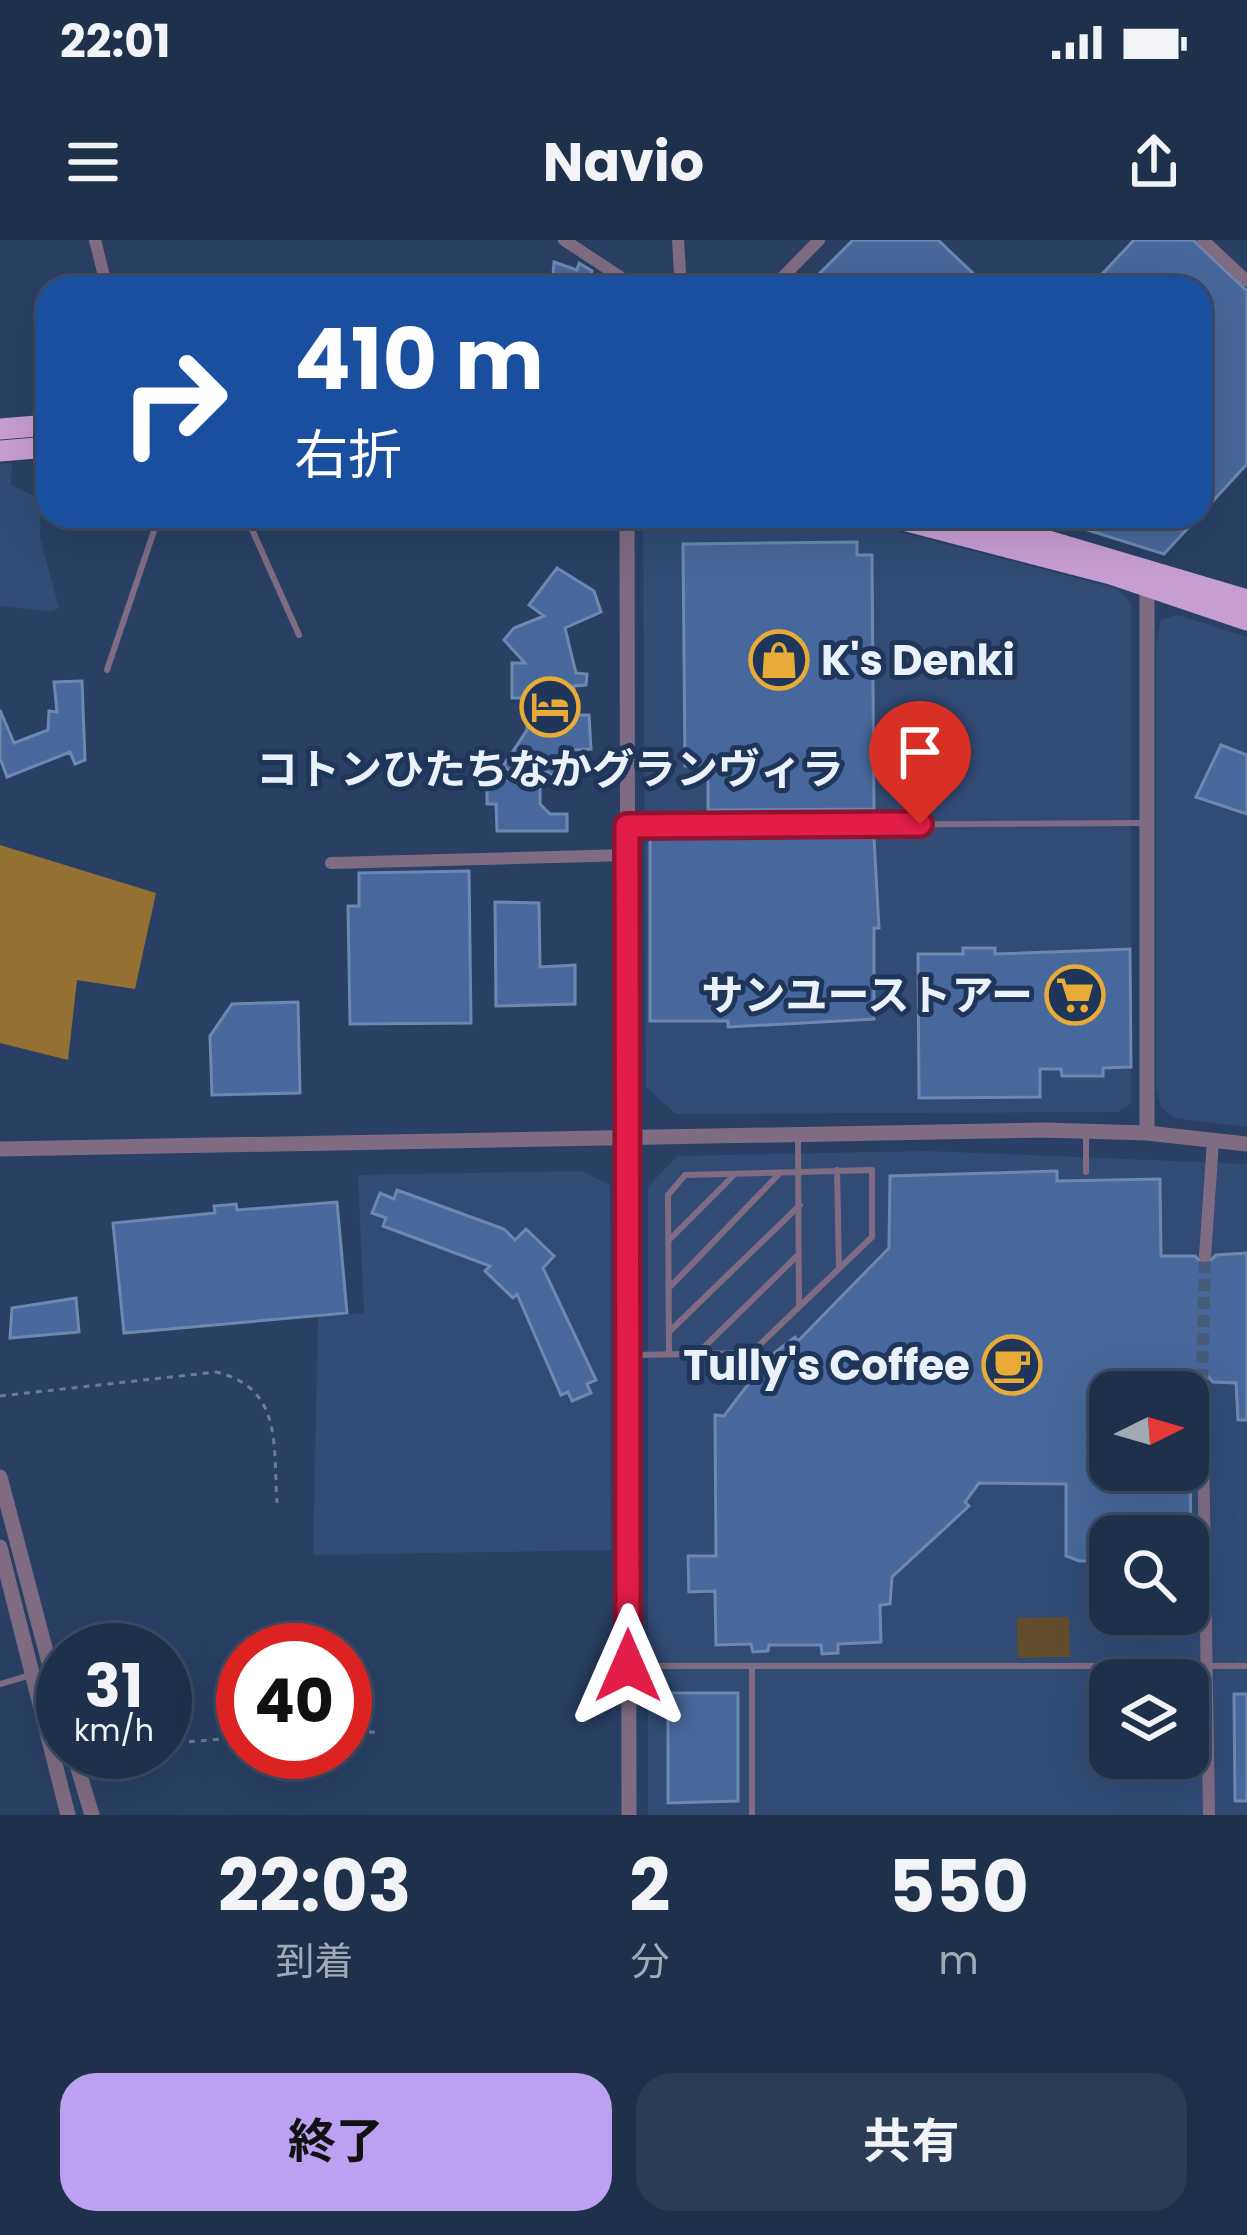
<!DOCTYPE html>
<html lang="ja">
<meta charset="utf-8">
<style>
:root{--surface:#1f304b;--page:#2c3c55;--text:#f1f3f6;--muted:#a1a9b5;--line:#3c4b63;--accent:#bca0f2}
body{margin:0;font-family:Poppins,"Noto Sans JP",sans-serif;background:var(--page);color:var(--text);height:100vh;display:flex;flex-direction:column;font-size:45px;white-space:nowrap}
*{box-sizing:border-box;margin:0}
p{font-size:39px;color:var(--muted)}
.icon{flex:none;width:66px;height:66px;fill:none;stroke:currentColor;stroke-width:2;stroke-linecap:round;stroke-linejoin:round}
.map{position:relative;height:1575px;overflow:hidden}
.panel{display:flex;flex-direction:column;background:var(--surface);flex:1}
.panel>*{flex:none}
.banner{position:absolute;left:36px;top:36px;width:1176px;height:252px;border-radius:36px;box-shadow:0 12px 48px #0002,0 0 0 3px var(--line);background:#1a4fa0;color:#fff;overflow:hidden}
.needle{width:78px;rotate:85deg}
.fabs{position:absolute;left:1089px;top:1131px;display:grid;gap:24px}
.fabs a{display:grid;place-items:center;width:120px;height:120px;border-radius:24px;background:var(--surface);box-shadow:0 12px 48px #0002,0 0 0 3px var(--line);font-size:60px}
.speed{position:absolute;left:36px;top:1383px;display:flex;gap:24px;font-size:60px;font-weight:700;text-align:center}
.speed>*{display:grid;place-content:center;width:156px;height:156px;border-radius:50%;background:var(--surface);box-shadow:0 12px 48px #0002,0 0 0 3px var(--line);line-height:1}
.speed small{font-size:30px;font-weight:400}
.speed .limit{border:18px solid #d22;background:#fff;color:#111}
.pin{position:absolute;display:grid;place-items:center;width:102px;height:102px;color:#fff;margin:-123px -51px;border-radius:50% 50% 50% 0;rotate:-45deg;box-shadow:0 0 12px #0007}
.pin .icon{rotate:45deg}
.me{position:absolute;width:132px;margin:-66px;rotate:0deg;stroke-linejoin:round;filter:drop-shadow(0 0 9px #0008)}
.turn{display:flex;align-items:center;gap:42px;height:252px;padding:0 60px;font-size:54px}
.turn .icon{width:156px;height:156px;stroke-width:2.5}
.turn b{display:block;font-size:84px;line-height:102px}
.eta{display:flex;justify-content:space-evenly;align-items:center;height:204px;text-align:center}
.eta b{font-size:72px;font-weight:700;line-height:84px}
.button{display:flex;gap:24px;margin-top:auto;padding:24px 60px}
.button a{flex:1;height:138px;border-radius:36px;background:var(--accent);color:#111;font-size:48px;font-weight:700;line-height:138px;text-align:center}
.button a+a{background:var(--page);color:var(--text)}
.status{display:flex;justify-content:space-between;align-items:center;height:84px;padding:0 60px;background:var(--surface);direction:ltr}
.status svg{height:33px;fill:currentColor}
header{display:flex;justify-content:space-between;align-items:center;height:156px;padding:0 60px;background:var(--surface);font-size:54px;font-weight:700}
.map>svg:first-child{display:block}
.built{fill:#314b75;fill-rule:evenodd}
.green{fill:#624e2c}
.forest{fill:#947132}
.building{fill:#47689c;stroke:#6e87b0;stroke-width:3}
.lines{fill:none;stroke-linecap:round;stroke-linejoin:round}
.minor-tunnel{stroke:#465b7a;stroke-width:12;stroke-dasharray:12 6;stroke-linecap:butt}
.path{stroke:#6a7b96;stroke-width:3;stroke-dasharray:6 6;stroke-linecap:butt}
.service{stroke:#7f6c83;stroke-width:6}
.minor{stroke:#7f6c83;stroke-width:12}
.tertiary{stroke:#7f6c83;stroke-width:15}
.trunk{stroke:#c79ed2;stroke-width:21}
.route-casing{stroke:#92132f;stroke-width:30}
.route{stroke:#e11d48;stroke-width:21}
.labels{text-anchor:middle;dominant-baseline:central;stroke-width:10;stroke-linejoin:round;paint-order:stroke}
.poi-label{font-size:42px;font-weight:bold;fill:#ebf1fa;stroke:#1f3559;text-anchor:end}
</style>
<div class="status"><b>22:01</b><svg viewBox="0 0 49 12"><path d="M0 12V9h3v3zM5 12V6h3v6zM10 12V3h3v9zM15 12V0h3v12zM26 1h20v11H26zM47 4h2v5h-2z"/></svg></div>
<header><svg class="icon" aria-label="menu" viewBox="0 0 24 24"><path d="M4 6h16M4 12h16M4 18h16"/></svg>Navio<svg class="icon" aria-label="share" viewBox="0 0 24 24"><path d="M12 15V3M7 8l5-5 5 5M5 13v7h14v-7"/></svg></header>
<div class="map">
<svg width="1247" height="1575" viewBox="0 0 1247 1575">
<rect width="100%" height="100%" fill="#294064"/>
<path class="built" d="M12,223L11,245L41,259L40,298L59,368L51,371L0,366V224Z
M643,276H839L1118,349L1131,363V864L1118,872L676,874L646,847Z
M1177,375L1247,397V887L1174,878L1161,867L1156,847V404L1161,380Z
M929,911L1247,924V1575H648V947L677,916ZM1110,1152H1188V1230H1110ZM1110,1296H1188V1374H1110ZM1110,1440H1188V1518H1110Z
M581,931L610,945L611,1310L313,1315L318,1077L364,1073L358,935Z"/>
<path class="green" d="M1069,1377L1070,1417L1018,1418L1017,1378Z"/>
<path class="forest" d="M0,605L156,653L135,749L77,740L68,820L0,803Z"/>
<path class="building" d="M853,0H938L976,36L965,48H848L837,38L825,48L815,38Z
M1134,0H1193L1247,51V224L1200,275V48H1089Z
M554,22L577,30L579,23L592,31L586,48H552Z
M1043,276H1199L1164,314Z
M857,302V315H872L874,569L708,570V525L685,526L683,304Z
M557,328L594,351L601,372L565,388L576,433L587,434L586,445L574,446V475H589L591,509L569,510L554,535L546,531L540,547V564L550,574H567V591H497L496,564H487V539L523,540L503,526L527,490L526,458H512V423H525L504,400L514,388L544,376L529,365Z
M82,441L85,520L75,524L70,512L7,537L0,518V470L14,503L48,490L49,471L57,472L54,442Z
M1221,505L1247,515V574L1196,557Z
M650,598H874L879,688H874V779L728,787V781H650Z
M469,631L471,783L350,784L348,666H359V633Z
M495,662L539,663L540,727L575,725V764L496,766Z
M963,708H995V714L1130,709L1131,827L1103,828V836H1062L1061,829H1040V857L919,858L918,714H963Z
M298,762L300,853L212,855L210,796L232,764Z
M1057,931V941L1160,939L1161,1016H1195L1205,1026L1216,1015L1247,1013V1180H1238L1236,1143L1213,1142L1203,1131L1194,1135L1190,1152H1110V1230H1190L1191,1296H1110V1321H1079L1066,1316V1244L979,1243L965,1262L969,1266L892,1337L890,1364L880,1365L881,1402L838,1404V1413L822,1414L821,1405H769L768,1411L753,1412L751,1404L716,1405L715,1351L689,1352L688,1316H716L715,1175L724,1176L769,1117L795,1097L798,1101L889,1008L890,936Z
M397,950L504,989L515,1000L526,989L554,1016L543,1028L596,1140L587,1144L591,1153L572,1161L568,1152L561,1155L517,1054L513,1058L485,1031L490,1026L383,986L386,978L372,973L380,953L394,959Z
M337,962L347,1073L124,1093L113,983L215,973L214,966L236,964L237,970Z
M76,1058L79,1092L10,1098L12,1068Z
M668,1453H738V1561L668,1563Z
M1234,1454H1247V1561H1235Z"/>
<g class="lines">
<path class="minor-tunnel" d="M1202,1141L1205,1016"/>
<path class="path" d="M0,1156L216,1132C283,1148 273,1205 277,1263
M345,1493L379,1492
M165,1504L243,1497"/>
<path class="service" d="M246,276L299,395
M107,430L159,276
M627,586L1145,583
M1086,893V932
M837,930L839,1028
M670,999L733,936
M669,1048L780,933
M669,1092L800,965
M669,1114L668,955L685,935L872,930V997L799,1067
M697,1114L798,1015
M632,1115L751,1113L799,1067L798,895
M632,1426H1247
M0,1444L31,1435
M752,1575V1426"/>
<path class="minor" d="M95,0L107,48
M564,0L628,42L674,48
M678,0L681,48
M1203,0L1247,41
M772,48L819,0
M331,623L627,615
M1205,1016L1213,901
M1202,1141L1209,1575"/>
<path class="tertiary" d="M627,276L629,1575
M1147,893V347
M0,909L1044,890L1147,893L1247,904
M0,1237L63,1476
M0,1307L68,1575
M73,1512L92,1575"/>
<path class="trunk" d="M0,189L48,185
M0,211L48,207
M888,276L1111,334L1247,380
M964,276L1247,360"/>
</g>
<g class="lines">
<defs>
<path id="route" d="M628,1426L627,586L920,584"/>
</defs>
<use href="#route" class="route-casing"/>
<use href="#route" class="route"/>
</g>
<defs>
<symbol id="shop-ring" viewBox="-11 -11 22 22"><circle r="9.5" fill="#1f3559" stroke="#e8ab37" stroke-width="1.5"/><path d="M-5-2.5h2.3a2.7 3.5 0 0 1 5.4 0H5L5.5 6h-11ZM-1.5-2.5h3a1.5 2.3 0 0 0-3 0Z" fill="#e8ab37"/></symbol>
<symbol id="hotel-ring" viewBox="-11 -11 22 22"><circle r="9.5" fill="#1f3559" stroke="#e8ab37" stroke-width="1.5"/><path d="M-6-4.5h1.5V1H6V5H4.5V3h-9V5H-6ZM-4 0a1.8 1.8 0 1 1 3.6 0ZM.5 0V-2.5h3Q6-2.5 6 0Z" fill="#e8ab37"/></symbol>
<symbol id="supermarket-ring" viewBox="-11 -11 22 22"><circle r="9.5" fill="#1f3559" stroke="#e8ab37" stroke-width="1.5"/><path d="M-6-5.5h2.5l.6 2H6L4.5 2H-2.5L-4.4-4H-6ZM-1.5 3.2a1.3 1.3 0 1 0 .1 0ZM3 3.2a1.3 1.3 0 1 0 .1 0Z" fill="#e8ab37"/></symbol>
<symbol id="cafe-ring" viewBox="-11 -11 22 22"><circle r="9.5" fill="#1f3559" stroke="#e8ab37" stroke-width="1.5"/><path d="M-5.5-4.5H6V0H3Q3 3.5 0 3.5H-2.5Q-5.5 3.5-5.5 0ZM3-3.2v2h1.7v-2ZM-6 4.5H4V6H-6Z" fill="#e8ab37"/></symbol>
</defs>
<g fill-rule="evenodd">
<use href="#shop-ring" x="746" y="387" width="66" height="66"/>
<use href="#hotel-ring" x="517" y="434" width="66" height="66"/>
<use href="#supermarket-ring" x="1042" y="722" width="66" height="66"/>
<use href="#cafe-ring" x="979" y="1092" width="66" height="66"/>
</g>
<g class="labels">
<g class="poi-label">
<text x="821" y="420" text-anchor="start">K's Denki</text>
<text x="550" y="529" text-anchor="middle">コトンひたちなかグランヴィラ</text>
<text x="1033" y="755">サンユーストアー</text>
<text x="970" y="1125">Tully's Coffee</text>
</g>
</g>
</svg>
<div class="fabs">
<a><svg class="needle" viewBox="-14 -14 28 28"><path d="M0-13l5 13h-10z" fill="#e53935"/><path d="M0 13l5-13h-10z" fill="#a1a9b5"/></svg></a>
<a><svg class="icon" aria-label="search" viewBox="0 0 24 24"><circle cx="10" cy="10" r="6"/><path d="M15 15l6 6"/></svg></a>
<a><svg class="icon" aria-label="layers" viewBox="0 0 24 24"><path d="M12 4l9 5-9 5-9-5zM3 14l9 5 9-5"/></svg></a>
</div>
<div class="speed"><div>31<small>km/h</small></div><div class="limit">40</div></div>
<div class="pin" style="left:920px;top:584px;background:#d93025"><svg class="icon" aria-label="arrive" viewBox="0 0 24 24"><path d="M6 21V4h12l-3 4 3 4H6"/></svg></div>
<svg class="me" style="left:628px;top:1426px" viewBox="-20 -20 40 40"><path d="M0-17L14 15 0 8-14 15z" fill="#e11d48" stroke="#fff" stroke-width="4"/></svg>
<div class="banner">
<div class="turn"><svg class="icon" aria-label="right" viewBox="0 0 24 24"><path d="M7 20v-9h11M14 6l5 5-5 5"/></svg><div><b>410 m</b>右折</div></div>
</div>
</div>
<section class="panel">
<div class="eta">
<div><b>22:03</b><p>到着</p></div>
<div><b>2</b><p>分</p></div>
<div><b>550</b><p>m</p></div>
</div>
<div class="button"><a>終了</a><a>共有</a></div>
</section>
